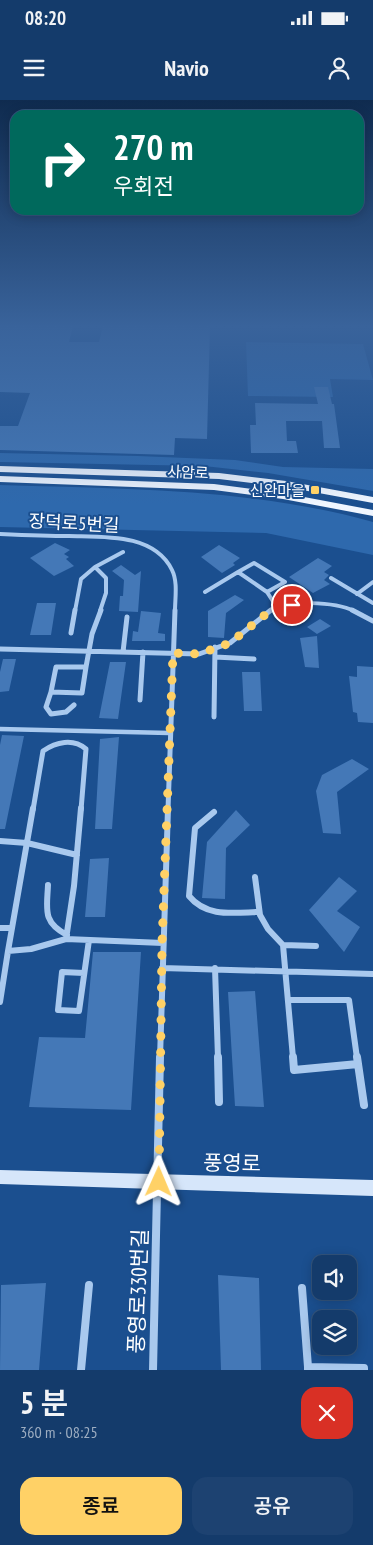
<!DOCTYPE html>
<html lang="ko">
<meta charset="utf-8">
<style>
:root{--surface:#143b6b;--page:#1d4271;--text:#f1f3f6;--muted:#9dadc1;--line:#33557e;--accent:#ffd166}
body{margin:0;font-family:"PT Sans Narrow","Noto Sans KR",sans-serif;background:var(--page);color:var(--text);height:100vh;display:flex;flex-direction:column;font-size:19px;white-space:nowrap}
*{box-sizing:border-box;margin:0}
p{font-size:16px;color:var(--muted)}
.icon{flex:none;width:28px;height:28px;fill:none;stroke:currentColor;stroke-width:2;stroke-linecap:round;stroke-linejoin:round}
.map{position:relative;height:1270px;overflow:hidden}
.side{display:flex;flex-direction:column;background:var(--surface);flex:1}
.side>*{flex:none}
.hud{position:absolute;left:10px;top:10px;width:354px;height:105px;border-radius:15px;box-shadow:0 2px 12px #0003,0 0 0 1px var(--line);background:#00695c;color:#fff;overflow:hidden}
.controls{position:absolute;left:312px;top:1155px;display:grid;gap:10px}
.controls a{display:grid;place-items:center;width:45px;height:45px;border-radius:10px;background:var(--surface);box-shadow:0 2px 12px #0003,0 0 0 1px var(--line);font-size:25px}
.pin{position:absolute;display:grid;place-items:center;width:42px;height:42px;color:#fff;margin:-21px;border:2px solid #fff;border-radius:50%;box-shadow:0 1px 5px #0007}
.me{position:absolute;width:55px;margin:-28px;rotate:1deg;stroke-linejoin:round;filter:drop-shadow(0 0 4px #0008)}
.turn{display:flex;align-items:center;gap:18px;height:105px;padding:0 20px;font-size:22px}
.turn .icon{width:65px;height:65px;stroke-width:2.5}
.turn b{display:block;font-size:35px;line-height:42px}
.round{display:grid;place-items:center;flex:none;width:52px;height:52px;border-radius:15px;background:var(--page)}
.head{display:flex;align-items:center;justify-content:space-between;height:85px;padding:0 20px}
h1{font-size:30px;font-weight:600;line-height:38px}
.action{display:flex;gap:10px;margin-top:auto;padding:10px 20px}
.action a{flex:1;height:58px;border-radius:15px;background:var(--accent);color:#111;font-size:20px;font-weight:600;line-height:58px;text-align:center}
.action a+a{background:var(--page);color:var(--text)}
.status{display:flex;justify-content:space-between;align-items:center;height:35px;padding:0 25px;background:var(--surface);direction:ltr}
.status svg{height:14px;fill:currentColor}
header{display:flex;justify-content:space-between;align-items:center;height:65px;padding:0 20px;background:var(--surface);font-size:22px;font-weight:600}
.map>svg:first-child{display:block}
.green{fill:#2e69ad}
.building{fill:#4478b7}
.lines{fill:none;stroke-linecap:round;stroke-linejoin:round}
.pedestrian{stroke:#a9c9ee;stroke-width:4.5}
.minor-far3{stroke:#a9c9ee;stroke-width:4}
.minor-far2{stroke:#a9c9ee;stroke-width:5}
.minor-far1{stroke:#a9c9ee;stroke-width:6}
.minor{stroke:#a9c9ee;stroke-width:8}
.secondary{fill:#d6e6fa;fill-rule:evenodd}
.primary{fill:#f0f6ff;fill-rule:evenodd}
.route{stroke:#ffd166;stroke-width:9;stroke-dasharray:0 16.2}
.poi-dot{fill:#ffd166;stroke:#1b4f8f;stroke-width:2}
.labels{text-anchor:middle;dominant-baseline:central;stroke-width:4;stroke-linejoin:round;paint-order:stroke}
.far-street-label{font-size:15px;fill:#fff;stroke:#1b4f8f}
.far-poi-label{font-size:15px;fill:#fff;stroke:#1b4f8f;text-anchor:end}
.street-label{font-size:18px;fill:#fff;stroke:#1b4f8f}
.near-street-label{font-size:21px;fill:#fff;stroke:#1b4f8f}
</style>
<div class="status"><b>08:20</b><svg viewBox="0 0 49 12"><path d="M0 12V9h3v3zM5 12V6h3v6zM10 12V3h3v9zM15 12V0h3v12zM26 1h20v11H26zM47 4h2v5h-2z"/></svg></div>
<header><svg class="icon" aria-label="menu" viewBox="0 0 24 24"><path d="M4 6h16M4 12h16M4 18h16"/></svg>Navio<svg class="icon" aria-label="person" viewBox="0 0 24 24"><circle cx="12" cy="8" r="4"/><path d="M4 21q1-7 8-7t8 7"/></svg></header>
<div class="map">
<svg width="373" height="1270" viewBox="0 0 373 1270">
<rect width="100%" height="100%" fill="#1b4f8f"/>
<path class="green" d="M246,242L363,244L373,280L330,279L333,297L248,296Z
M0,353L138,356L235,360L283,367L373,369V391L268,373L204,366L0,362Z
M0,385C125,389 252,388 373,422V455L266,433L0,427Z"/>
<path class="building" d="M0,226H73L69,242H99L103,226H210L207,339L175,338L174,355L0,350V326H18L30,293L0,292Z
M314,287H328L332,304H334L340,348H324L322,321H286L287,341H296L298,353H251L250,325H256L255,303L318,304Z
M55,443L70,450L64,454L69,457L66,459L74,466L54,476L30,458Z
M219,445L240,458L233,463L235,465L222,473L201,457Z
M318,458L332,466L324,472L329,475L324,480L330,484L313,493L289,477Z
M121,465L135,475L141,471L138,512L119,511L120,496H123L124,480L112,471Z
M235,495L244,500L226,513L224,538L208,537V511Z
M37,503H56L51,535H30Z
M141,511L161,513L158,533L165,534V541H132L133,531L138,532Z
M320,519L331,526L317,534L307,527Z
M317,536L319,568L305,567L300,538Z
M3,559H16L9,591L0,592V572Z
M110,562H126L118,619L99,618Z
M357,566L373,567V623L358,622L357,613L353,612L349,576L357,577Z
M242,572H260L262,611H244Z
M2,635L24,636L5,729H0V645Z
M119,637L112,729H95L100,639Z
M352,659L369,669L337,692L341,734L323,733L316,691L322,675Z
M236,710L250,725L226,748L225,799L202,798L207,742Z
M109,758L105,817H85L90,759Z
M339,777L357,791L337,811L360,827L344,852L309,810Z
M93,852H141L131,1010L29,1007L39,937L85,938Z
M255,891L264,1007L235,1006L228,892Z
M218,1175L259,1178L261,1270H221Z
M46,1183L39,1270H0L1,1185Z"/>
<g class="lines">
<path class="pedestrian" d="M0,629L169,633"/>
<path class="minor-far3" d="M0,434C23,435 46,436 69,436C103,437 154,433 172,470C178,482 175,498 175,511
M254,463L285,482L267,492L238,472Z
M331,478L373,503
M205,492L238,472
M267,492L276,506
M357,494L373,482
M75,511L81,479L95,467
M100,511L106,493V478L95,467L123,452
M270,511C285,499 336,502 354,511"/>
<path class="minor-far2" d="M352,510L373,521
M71,533L75,510
M0,549L199,554L230,543L271,510
M123,552L127,517
M215,557L254,559
M56,567H86L82,593L51,592Z
M86,567L92,534L101,510
M51,592L46,607L51,614L66,612L74,605
M140,600L143,552
M214,617L215,547
M33,710L43,651C56,642 73,638 86,649L81,710
M168,710L175,510"/>
<path class="minor-far1" d="M81,708L74,786L66,839L163,843
M214,712L195,728L189,796C206,817 232,813 256,812
M0,741L27,743L77,755
M255,777L260,815L268,829L283,845L293,958
M48,785C47,809 42,822 67,835
M0,828H12
M283,845L316,846
M8,851L33,708
M162,868L373,874
M215,868L218,958
M84,873L62,872L58,910L79,911L89,840
M288,900H349L357,958
M0,902L8,851L31,849L66,839
M160,958L168,708"/>
<path class="minor" d="M218,957L219,1002
M293,957L294,970L358,964
M357,957L364,1005
M302,1188L308,1267
M81,1270L89,1185
M153,1270L160,957
M308,1270V1267L364,1268V1270"/>
<path class="secondary" d="M0,1070L373,1080V1096L0,1084Z"/>
<path class="primary" d="M0,366L219,373L286,381L373,397V403L286,387L219,379L0,372Z
M0,376L214,384L283,393L373,410V416L283,399L214,390L0,382Z"/>
</g>
<linearGradient id="sky" x2="0" y2="1"><stop stop-color="#0f2b4f"/><stop offset="0.56" stop-color="#39639b"/><stop offset="1" stop-color="#39639b" stop-opacity="0"/></linearGradient>
<rect width="373" height="404" fill="url(#sky)"/>
<g class="lines">
<path class="route" d="M159,1082L162,843L173,553L199,554L230,543L276,506L292,505"/>
</g>
<rect class="poi-dot" x="310" y="385" width="10" height="10" rx="2.5"/>
<g class="labels">
<g class="far-street-label">
<text transform="translate(188 372) rotate(3)">사암로</text>
</g>
<g class="far-poi-label">
<text x="305" y="390">신완마을</text>
</g>
<g class="street-label">
<text transform="translate(74 423) rotate(3)">장덕로5번길</text>
</g>
<g class="near-street-label">
<text transform="translate(232 1063) rotate(1)">풍영로</text>
<text transform="translate(138 1191) rotate(-88)">풍영로330번길</text>
</g>
</g>
</svg>
<div class="controls">
<a><svg class="icon" aria-label="sound" viewBox="0 0 24 24"><path d="M4 9h4l5-4v14l-5-4H4zM17 9q2 3 0 6"/></svg></a>
<a><svg class="icon" aria-label="layers" viewBox="0 0 24 24"><path d="M12 4l9 5-9 5-9-5zM3 14l9 5 9-5"/></svg></a>
</div>
<div class="pin" style="left:292px;top:505px;background:#d93025"><svg class="icon" aria-label="arrive" viewBox="0 0 24 24"><path d="M6 21V4h12l-3 4 3 4H6"/></svg></div>
<svg class="me" style="left:159px;top:1082px" viewBox="-20 -20 40 40"><path d="M0-17L14 15 0 8-14 15z" fill="#ffd166" stroke="#fff" stroke-width="4"/></svg>
<div class="hud">
<div class="turn"><svg class="icon" aria-label="right" viewBox="0 0 24 24"><path d="M7 20v-9h11M14 6l5 5-5 5"/></svg><div><b>270 m</b>우회전</div></div>
</div>
</div>
<section class="side">
<div class="head"><div><h1>5 분</h1><p>360 m · 08:25</p></div><a class="round" style="background:#d93025;color:#fff"><svg class="icon" aria-label="close" viewBox="0 0 24 24"><path d="M6 6l12 12M18 6L6 18"/></svg></a></div>
<div class="action"><a>종료</a><a>공유</a></div>
</section>
